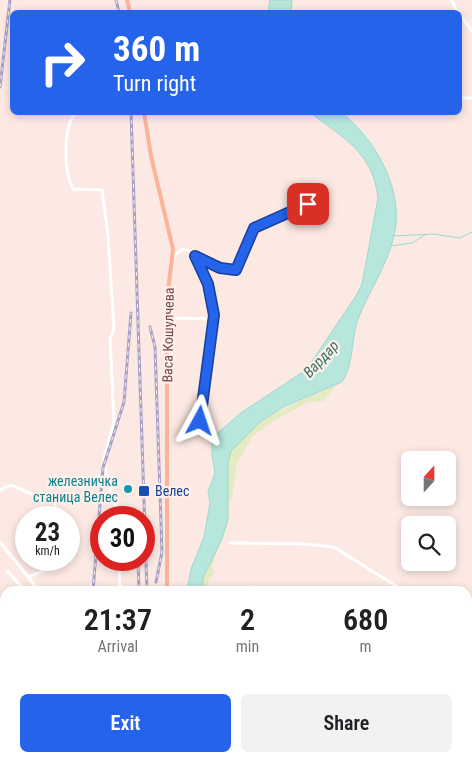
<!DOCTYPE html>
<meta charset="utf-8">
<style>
:root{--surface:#fff;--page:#f2f2f2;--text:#202124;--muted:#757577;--accent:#2563eb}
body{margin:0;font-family:"Roboto Condensed",sans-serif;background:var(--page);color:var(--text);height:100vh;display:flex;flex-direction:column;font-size:19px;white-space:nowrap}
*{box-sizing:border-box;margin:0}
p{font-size:16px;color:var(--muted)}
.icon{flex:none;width:28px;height:28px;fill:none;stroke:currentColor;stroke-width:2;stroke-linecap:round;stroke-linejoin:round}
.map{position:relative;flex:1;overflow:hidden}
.details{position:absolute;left:0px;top:586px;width:472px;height:176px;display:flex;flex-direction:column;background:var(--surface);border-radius:15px 15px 0 0;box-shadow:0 2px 8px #0003}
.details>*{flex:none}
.top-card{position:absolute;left:10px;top:10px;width:452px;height:105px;border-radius:8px;box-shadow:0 2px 8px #0003;background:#2563eb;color:#fff;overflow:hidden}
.needle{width:32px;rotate:21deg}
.controls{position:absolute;left:401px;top:451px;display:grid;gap:10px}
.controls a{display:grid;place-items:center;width:55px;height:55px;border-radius:8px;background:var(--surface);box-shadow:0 2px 8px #0003;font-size:25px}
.speed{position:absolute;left:15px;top:506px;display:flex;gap:10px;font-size:25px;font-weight:700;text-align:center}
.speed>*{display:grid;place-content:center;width:65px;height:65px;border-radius:50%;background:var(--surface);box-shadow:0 2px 8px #0003;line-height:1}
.speed small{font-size:12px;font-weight:400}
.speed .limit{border:8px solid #d22;background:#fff;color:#111}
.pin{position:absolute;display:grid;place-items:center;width:42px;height:42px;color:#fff;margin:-21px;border-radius:10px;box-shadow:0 2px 8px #0006}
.me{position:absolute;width:55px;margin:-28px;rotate:5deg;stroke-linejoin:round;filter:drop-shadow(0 0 4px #0008)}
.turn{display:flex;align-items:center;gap:18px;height:105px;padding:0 20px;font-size:22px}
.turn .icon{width:65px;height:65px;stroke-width:2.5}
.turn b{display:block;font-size:35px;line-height:42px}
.eta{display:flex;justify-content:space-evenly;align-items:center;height:85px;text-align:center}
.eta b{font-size:30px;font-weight:600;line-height:35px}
.cta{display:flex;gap:10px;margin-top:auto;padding:10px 20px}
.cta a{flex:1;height:58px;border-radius:8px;background:var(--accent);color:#fff;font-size:20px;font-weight:600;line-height:58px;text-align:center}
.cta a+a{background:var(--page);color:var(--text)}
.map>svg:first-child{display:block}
.green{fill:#e2ebc1}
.water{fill:#b7e7dc;stroke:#9dd9cc}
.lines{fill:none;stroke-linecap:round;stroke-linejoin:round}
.stream{stroke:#9dd9cc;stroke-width:1}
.minor{stroke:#fff;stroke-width:3}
.major{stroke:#feb399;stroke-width:4}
.rail-casing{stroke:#a7a1c7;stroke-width:3}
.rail{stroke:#ffefea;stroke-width:1;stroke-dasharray:4;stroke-linecap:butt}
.route-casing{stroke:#184099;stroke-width:12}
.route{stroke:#2563eb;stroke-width:9}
.culture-dot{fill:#0f9aa8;stroke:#ffefea;stroke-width:2}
.transit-dot{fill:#1a4fb4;stroke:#ffefea;stroke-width:2}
.labels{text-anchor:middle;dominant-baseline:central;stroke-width:4.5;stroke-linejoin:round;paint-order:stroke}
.street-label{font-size:14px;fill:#764849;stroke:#ffefea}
.culture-label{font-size:14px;fill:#0d838f;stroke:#ffefea;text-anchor:end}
.transit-label{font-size:14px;fill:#164399;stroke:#ffefea;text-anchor:start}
.water-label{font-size:15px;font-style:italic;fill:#387468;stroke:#ffefea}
</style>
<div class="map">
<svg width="472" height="762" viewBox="0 0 472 762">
<rect width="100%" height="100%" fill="#fde9e3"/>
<path class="green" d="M335,386L324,401L308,402L275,420L252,437L237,463L232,497L228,503C228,487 225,468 230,453C239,425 309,396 335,386Z
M216,552L212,567L215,572L208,581L209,591H202L203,578Z
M195,758H352L355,762H178Z"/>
<path class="water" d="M270,0H292L291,12H268Z
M311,113H342C376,140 405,191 394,236C387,266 369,291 358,319C351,339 354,364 342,382L285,406L260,422L231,451L228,463V520L222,539L203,578L202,591H187L191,569L204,537L210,503L208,492L215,473L212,455V438L242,412L306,370L356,296L362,284L378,198C373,152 343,138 311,113Z"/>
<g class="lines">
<path class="stream" d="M393,236L433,234L460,238L472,232
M391,246L412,243L425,235"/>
<path class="minor" d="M451,0L458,12
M460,15L472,31
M460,98H472
M74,115C63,130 64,173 73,189L102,190L108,235L114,329L110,338L114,422L104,458L107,478L110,482V500
M196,256L220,268L236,270L254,228L309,204
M172,257L183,249L193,252C224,293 212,347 202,394C200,404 201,414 199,424
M167,318L214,319
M0,490L11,485L50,502L110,500L116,505L118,518
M54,502L58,518
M0,542L29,578
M230,543L305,544L334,547L404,591
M119,560L120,591
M7,571L22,587L23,591
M255,587L257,591
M39,591L29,578L30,576L52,568L62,560
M0,611L5,609
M468,698L472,699
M0,704L5,699
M0,715L5,720
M43,762L47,758"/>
<path class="major" d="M127,0L130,12
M144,112L151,156L173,249L167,300V591
M0,655L5,661
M115,758L119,762
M171,758V762"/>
<defs>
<path id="rail" d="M116,0L119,12
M0,87L10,0
M131,112L147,591
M150,327L155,347L162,552L156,582
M138,560L139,591
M93,591L103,468L124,402L131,313
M167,758L169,762
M129,762L131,758"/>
</defs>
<use href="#rail" class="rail-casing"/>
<use href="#rail" class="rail"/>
</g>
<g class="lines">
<defs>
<path id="route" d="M200,421L214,315L208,284L195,256L220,268L236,270L254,228L308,204"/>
</defs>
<use href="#route" class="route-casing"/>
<use href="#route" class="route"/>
</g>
<circle class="culture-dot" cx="128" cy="489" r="5"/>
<rect class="transit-dot" x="138" y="485" width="12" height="12" rx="2.5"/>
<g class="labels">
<g class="street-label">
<text transform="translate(168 335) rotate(-89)">Васа Кошулчева</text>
</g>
<g class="culture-label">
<text x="118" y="481">железничка<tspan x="118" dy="16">станица Велес</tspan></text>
</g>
<g class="transit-label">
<text x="155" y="491">Велес</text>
</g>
<g class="water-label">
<text transform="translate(321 359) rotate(-47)">Вардар</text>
</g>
</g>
</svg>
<div class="controls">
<a><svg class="needle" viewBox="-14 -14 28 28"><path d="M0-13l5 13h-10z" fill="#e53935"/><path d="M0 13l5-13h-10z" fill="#757577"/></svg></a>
<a><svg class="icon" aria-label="search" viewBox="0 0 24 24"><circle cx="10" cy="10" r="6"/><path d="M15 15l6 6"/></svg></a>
</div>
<div class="speed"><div>23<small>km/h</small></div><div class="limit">30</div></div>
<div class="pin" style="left:308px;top:204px;background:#d93025"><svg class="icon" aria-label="arrive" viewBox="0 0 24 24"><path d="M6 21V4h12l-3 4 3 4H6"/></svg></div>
<svg class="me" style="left:200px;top:421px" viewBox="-20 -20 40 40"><path d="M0-17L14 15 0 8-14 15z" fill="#2563eb" stroke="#fff" stroke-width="4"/></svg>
<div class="top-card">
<div class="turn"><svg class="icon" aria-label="right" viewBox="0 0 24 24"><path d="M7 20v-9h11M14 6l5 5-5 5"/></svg><div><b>360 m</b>Turn right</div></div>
</div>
<section class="details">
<div class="eta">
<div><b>21:37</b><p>Arrival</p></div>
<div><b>2</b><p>min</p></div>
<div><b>680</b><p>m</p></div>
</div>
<div class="cta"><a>Exit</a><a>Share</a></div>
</section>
</div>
